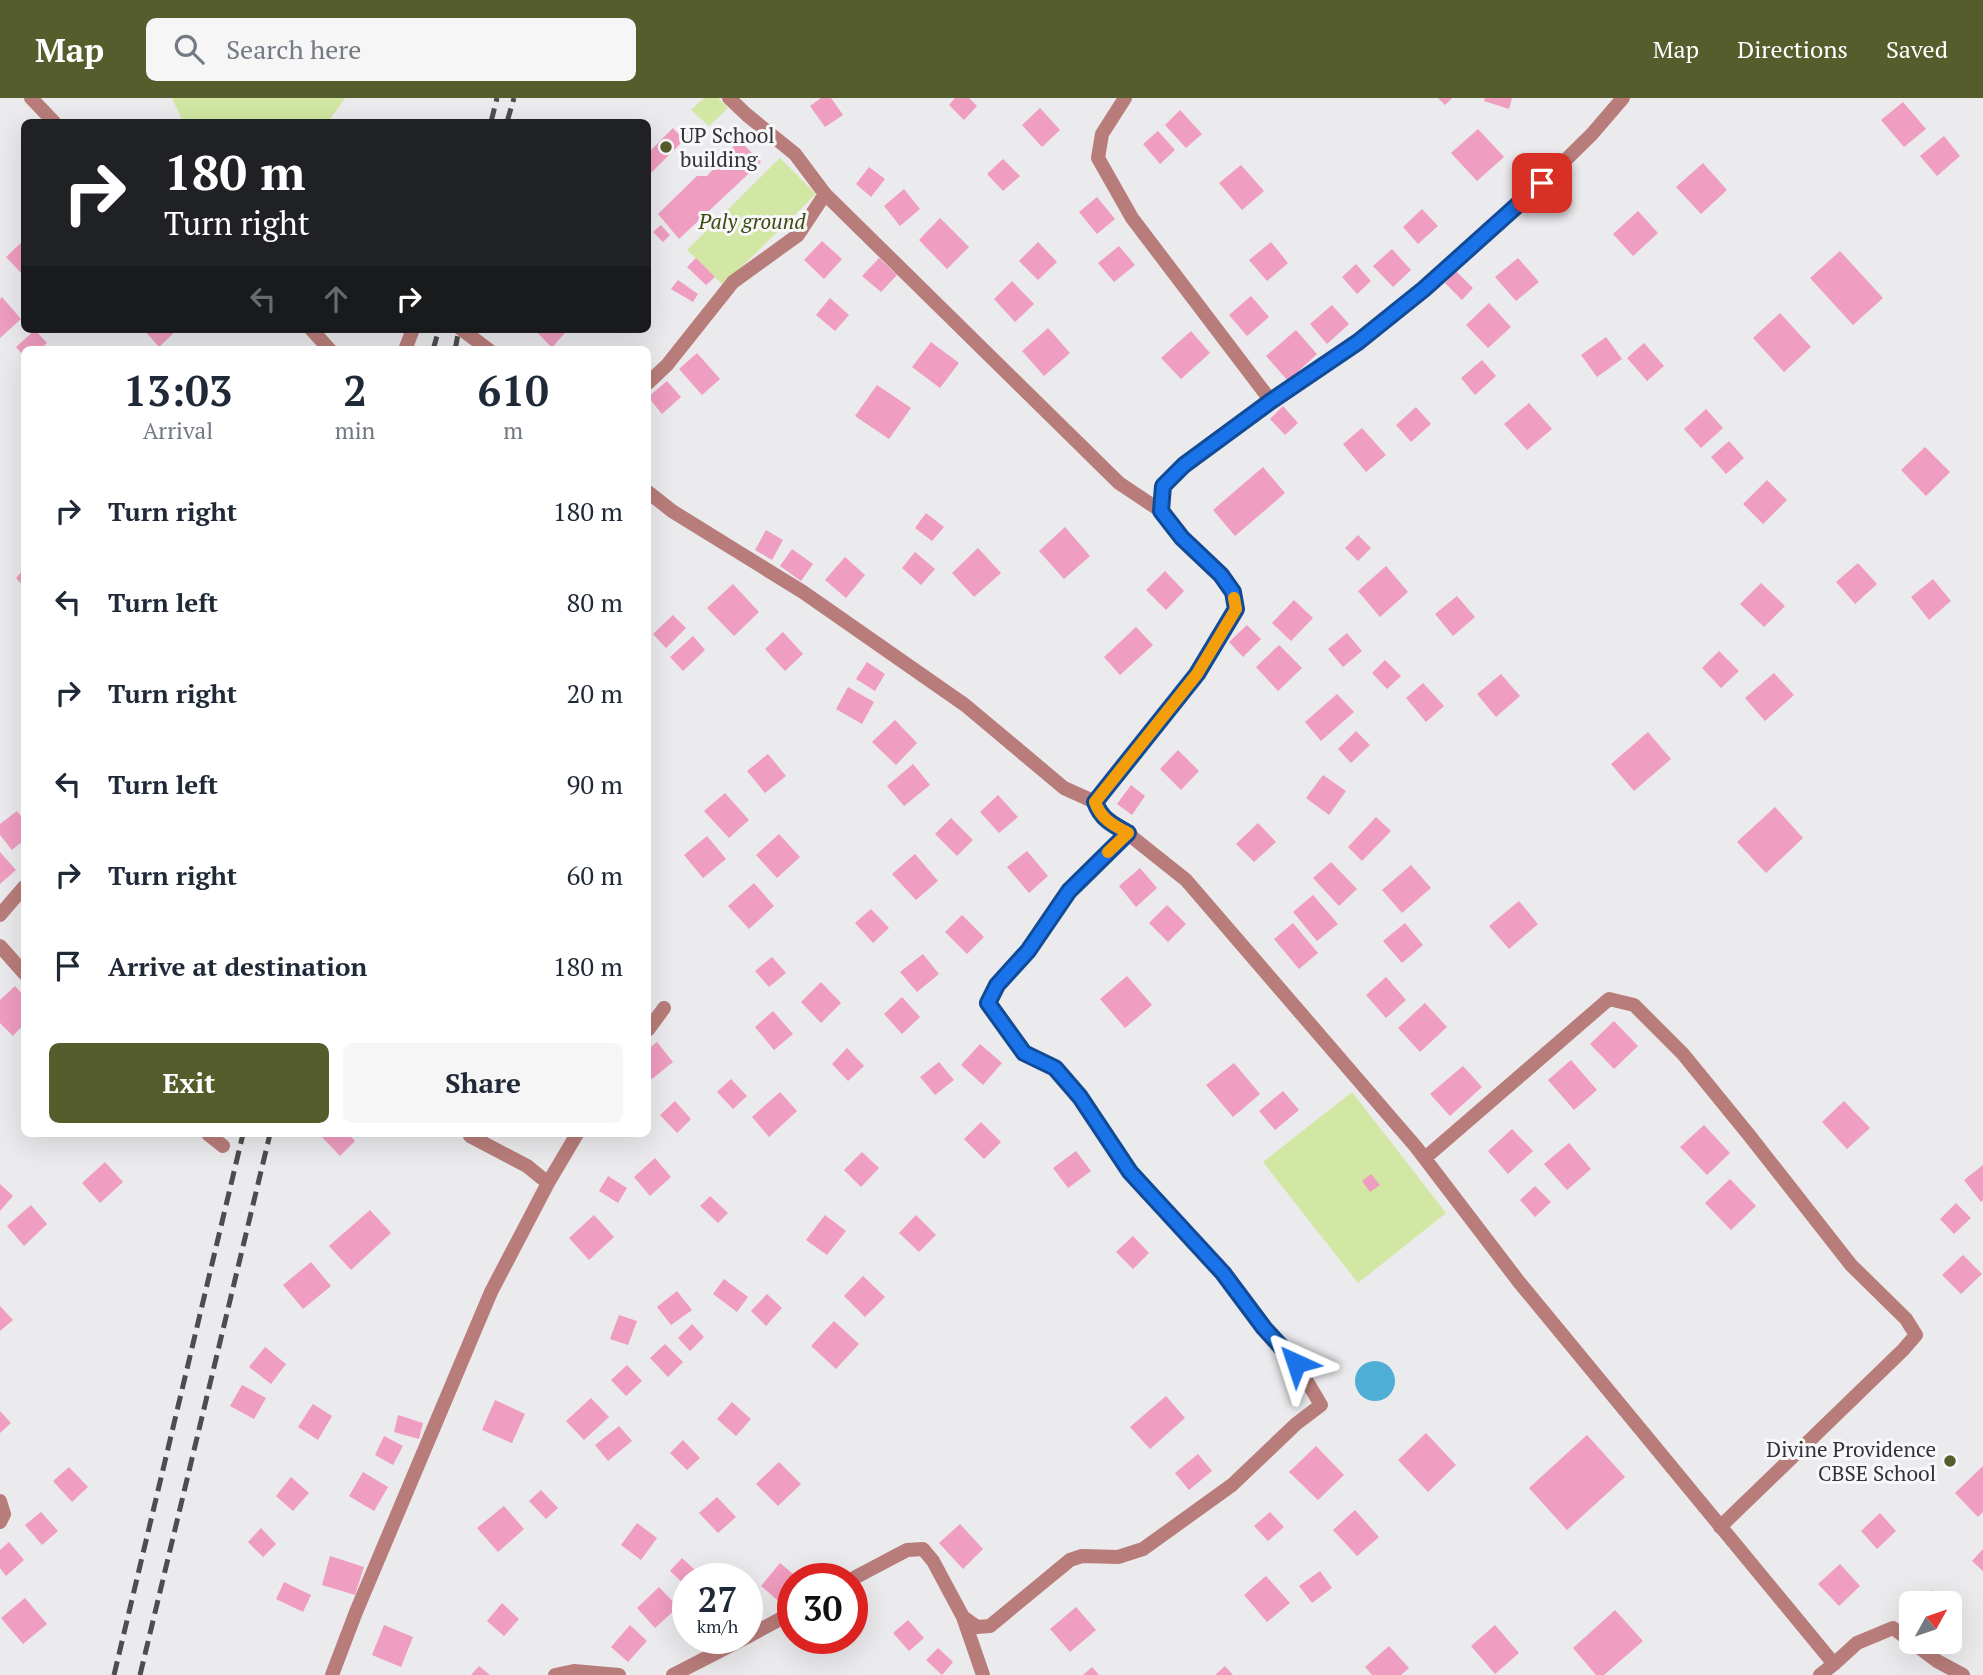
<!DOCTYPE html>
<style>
:root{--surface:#fff;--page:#f6f6f7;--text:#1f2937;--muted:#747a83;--accent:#565d2c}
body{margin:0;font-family:"PT Serif",serif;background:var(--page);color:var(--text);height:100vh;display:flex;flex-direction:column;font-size:26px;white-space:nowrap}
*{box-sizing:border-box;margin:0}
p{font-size:23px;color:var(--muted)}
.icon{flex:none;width:38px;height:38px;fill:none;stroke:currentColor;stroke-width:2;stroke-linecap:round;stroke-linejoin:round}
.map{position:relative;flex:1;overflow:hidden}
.drawer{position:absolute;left:21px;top:248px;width:630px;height:791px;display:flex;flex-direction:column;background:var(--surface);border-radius:10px;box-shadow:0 7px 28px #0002}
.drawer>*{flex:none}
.hud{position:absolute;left:21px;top:21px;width:630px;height:214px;border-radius:10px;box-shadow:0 7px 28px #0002;background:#202124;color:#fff;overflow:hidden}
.needle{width:46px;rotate:50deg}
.fabs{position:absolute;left:1899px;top:1493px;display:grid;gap:14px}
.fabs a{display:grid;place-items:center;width:63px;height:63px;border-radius:10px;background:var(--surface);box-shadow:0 7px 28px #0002;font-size:35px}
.speed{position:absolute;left:672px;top:1465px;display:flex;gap:14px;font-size:35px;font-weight:700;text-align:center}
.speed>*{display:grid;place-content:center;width:91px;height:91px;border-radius:50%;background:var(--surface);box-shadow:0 7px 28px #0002;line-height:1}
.speed small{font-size:18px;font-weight:400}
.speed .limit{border:10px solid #d22;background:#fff;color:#111}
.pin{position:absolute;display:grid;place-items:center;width:60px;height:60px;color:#fff;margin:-30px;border-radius:14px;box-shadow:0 4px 10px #0006}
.me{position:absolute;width:77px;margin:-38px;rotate:318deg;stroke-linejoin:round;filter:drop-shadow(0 0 5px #0008)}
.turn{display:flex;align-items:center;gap:24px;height:147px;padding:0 28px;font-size:32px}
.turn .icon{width:91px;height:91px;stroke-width:2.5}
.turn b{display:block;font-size:49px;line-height:60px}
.lanes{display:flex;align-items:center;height:66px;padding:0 28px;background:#0003;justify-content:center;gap:35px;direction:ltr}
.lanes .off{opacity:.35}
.eta{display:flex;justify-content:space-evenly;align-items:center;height:119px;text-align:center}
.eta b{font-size:42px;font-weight:800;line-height:49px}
.action{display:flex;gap:14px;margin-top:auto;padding:14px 28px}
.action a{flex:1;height:80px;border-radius:10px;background:var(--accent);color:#fff;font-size:28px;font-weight:800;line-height:80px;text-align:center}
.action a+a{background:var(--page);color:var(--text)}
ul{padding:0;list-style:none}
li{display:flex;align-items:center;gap:21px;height:91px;padding:0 28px}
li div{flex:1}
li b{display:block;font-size:26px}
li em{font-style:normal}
header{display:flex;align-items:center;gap:42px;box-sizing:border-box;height:98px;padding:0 35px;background:var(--accent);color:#fff}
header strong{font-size:33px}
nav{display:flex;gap:38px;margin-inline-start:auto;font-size:24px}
.search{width:490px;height:63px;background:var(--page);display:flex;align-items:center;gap:18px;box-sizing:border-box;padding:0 24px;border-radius:10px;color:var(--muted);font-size:26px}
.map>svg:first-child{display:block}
.green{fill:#d2e7a3}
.water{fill:#4faed6}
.building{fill:#ef9dc0}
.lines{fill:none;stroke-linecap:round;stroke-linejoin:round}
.minor{stroke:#b87d7a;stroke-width:14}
.rail{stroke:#4d4c4f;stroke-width:5;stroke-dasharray:14 7;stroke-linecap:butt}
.route-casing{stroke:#114b97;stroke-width:18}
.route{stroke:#1a73e8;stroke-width:12}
.slow{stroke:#f59e0b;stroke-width:12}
.poi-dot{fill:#565d2c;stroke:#f8f8fb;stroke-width:2.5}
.labels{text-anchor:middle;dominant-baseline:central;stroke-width:6;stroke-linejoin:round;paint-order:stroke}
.poi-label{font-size:21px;fill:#333234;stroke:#f8f8fb;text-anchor:start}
.park-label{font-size:21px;font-style:italic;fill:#3c490f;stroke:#f8f8fb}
</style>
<header>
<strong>Map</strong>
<div class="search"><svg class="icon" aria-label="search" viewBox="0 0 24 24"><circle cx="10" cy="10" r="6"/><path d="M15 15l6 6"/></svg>Search here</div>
<nav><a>Map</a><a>Directions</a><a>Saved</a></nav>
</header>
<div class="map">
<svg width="1983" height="1577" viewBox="0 0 1983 1577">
<rect width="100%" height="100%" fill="#ebeaed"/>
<path class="green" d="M172,0H345L328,24H183Z
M704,0H718L728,10L709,28L691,12Z
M780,60L816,96L723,187L687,152Z
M1352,994L1446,1115L1358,1185L1263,1064Z"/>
<path class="water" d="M1355 1283a20 20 0 1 1 40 0a20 20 0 1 1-40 0Z"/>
<path class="building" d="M821,0H831L843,17L825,29L810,8Z
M955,0H969L977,8L964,22L949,7Z
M1438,0H1452L1445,7Z
M1485,0H1512L1509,11L1484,3Z
M1903,4L1926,31L1904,49L1881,22Z
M1040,10L1060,32L1042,49L1022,27Z
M1180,12L1202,36L1186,50L1165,27Z
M673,30L684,42L648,78V55Z
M1478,31L1504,59L1477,83L1451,55Z
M1158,33L1175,52L1160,66L1143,46Z
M1944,38L1960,58L1937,78L1920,58Z
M739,42L761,64L679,141L658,116L697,78H707Z
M1003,61L1020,78L1003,93L987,76Z
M1703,65L1727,92L1701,116L1676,89Z
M1241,67L1264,93L1242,112L1219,85Z
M869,69L885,81L871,99L856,86Z
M904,91L920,111L900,128L884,108Z
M1097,99L1115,121L1097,136L1079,114Z
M1422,111L1438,128L1418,146L1403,129Z
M1638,113L1658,135L1633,158L1613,136Z
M940,120L969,149L947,171L919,142Z
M661,127L670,137L663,144L653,134Z
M24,142V178L6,159Z
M822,143L842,161L824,181L804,162Z
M1038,144L1057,164L1038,182L1019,163Z
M1271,144L1288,165L1267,183L1249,162Z
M1119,148L1135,167L1114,184L1098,165Z
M1392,151L1411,172L1393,189L1373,168Z
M1840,153L1883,200L1853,227L1810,180Z
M696,160L715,179L706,187L687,169Z
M879,160L897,177L881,194L862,178Z
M1518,160L1539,184L1516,203L1495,179Z
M1356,166L1371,183L1357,196L1342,179Z
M1456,173L1473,190L1462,202L1445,185Z
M678,182L698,196L693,204L671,191Z
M1012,183L1034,206L1015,224L994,201Z
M1251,198L1269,219L1247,238L1229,217Z
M2,199L21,221L0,240V201Z
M830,200L849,217L835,233L816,217Z
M1489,205L1511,229L1488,250L1466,227Z
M1332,207L1349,226L1327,246L1310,226Z
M1780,215L1811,249L1784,274L1753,240Z
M1048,230L1070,255L1044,278L1022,253Z
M143,231H178L159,249Z
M534,231H568L552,250Z
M35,232L47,245L39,252H24V258L16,249Z
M1296,232L1317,256L1288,283L1266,258Z
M1191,233L1210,255L1181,281L1161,260Z
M1606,239L1622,261L1597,279L1581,257Z
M931,244L959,265L940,290L912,269Z
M1644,245L1664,268L1647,283L1627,260Z
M697,255L720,281L702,297L679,271Z
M1482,262L1496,278L1475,297L1461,280Z
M667,283L681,299L662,316L648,299Z
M877,287L911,310L889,341L855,318Z
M1529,305L1552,331L1527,352L1504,326Z
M1283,308L1298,325L1285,337L1270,321Z
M1416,309L1431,326L1411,344L1396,327Z
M1706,311L1723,330L1701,350L1684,331Z
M1362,330L1386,357L1366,374L1343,346Z
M1729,343L1744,360L1726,376L1711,359Z
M1925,349L1950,374L1926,398L1901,372Z
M1263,369L1285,395L1235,438L1213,412Z
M1767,382L1787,402L1763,426L1743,406Z
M926,415L944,429L932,443L915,430Z
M1065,429L1090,458L1064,481L1039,453Z
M766,432L783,442L772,462L755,452Z
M1358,437L1371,450L1358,463L1345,450Z
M978,450L1001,475L974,499L952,475Z
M792,451L813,466L801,483L780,468Z
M915,454L935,471L921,487L902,470Z
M845,459L865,477L846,500L825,482Z
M1858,465L1877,486L1855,506L1836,484Z
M1386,468L1408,494L1380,519L1358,493Z
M24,471V489L16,480Z
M1165,473L1184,493L1166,512L1146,492Z
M1933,481L1951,503L1929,522L1911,499Z
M1761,485L1785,508L1764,529L1740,506Z
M733,486L759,514L734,538L707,510Z
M1457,498L1475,519L1453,538L1435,516Z
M1294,502L1313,520L1291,543L1272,525Z
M673,517L686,530L666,550L653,536Z
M1247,527L1261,541L1243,559L1229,544Z
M1136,529L1153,547L1120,577L1104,559Z
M783,534L803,556L785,573L765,551Z
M1347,535L1362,553L1343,569L1328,551Z
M693,538L705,552L683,573L670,559Z
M1279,547L1302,570L1278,593L1256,569Z
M1719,553L1739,573L1721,590L1702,570Z
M1385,562L1401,578L1387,591L1372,575Z
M867,564L885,576L875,593L856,581Z
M1774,575L1794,597L1765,623L1745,600Z
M1501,576L1520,598L1496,619L1477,596Z
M1423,585L1444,608L1426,624L1406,600Z
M848,589L874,604L862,626L836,611Z
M1337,596L1354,614L1321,643L1305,624Z
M895,622L917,645L896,667L872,644Z
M1356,633L1370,647L1351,665L1338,651Z
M1648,634L1671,661L1634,693L1611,666Z
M1178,652L1199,673L1181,692L1160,671Z
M768,656L786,678L765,695L747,673Z
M913,666L930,687L904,708L887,688Z
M1323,677L1346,693L1329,717L1306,700Z
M1131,687L1145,698L1132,717L1117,706Z
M725,695L749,722L729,740L704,713Z
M998,697L1018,719L999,735L980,714Z
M1775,709L1803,740L1766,775L1737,744Z
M17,713L24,722V742L12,752L0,737V726Z
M1376,719L1391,733L1362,763L1348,749Z
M951,720L973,742L957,758L935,736Z
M1258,725L1276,744L1254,764L1236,746Z
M779,736L800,759L777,780L756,757Z
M707,738L726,761L703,780L684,757Z
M1027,753L1048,778L1029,795L1007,769Z
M0,754L16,772L0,786Z
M915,756L938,783L916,802L892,776Z
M1331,764L1357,791L1339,808L1313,780Z
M1411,767L1431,790L1402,815L1382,792Z
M1140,770L1157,790L1136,809L1119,788Z
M754,785L774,808L749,831L728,808Z
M1313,797L1338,826L1317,843L1293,814Z
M1519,803L1538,826L1509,851L1489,828Z
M1167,807L1186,826L1168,844L1149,825Z
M871,811L889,830L873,845L855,825Z
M962,817L984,839L967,856L945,834Z
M1293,825L1318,855L1299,871L1274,841Z
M1405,825L1423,847L1402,865L1383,843Z
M923,856L939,876L917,894L900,874Z
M772,859L786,875L769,889L755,873Z
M1127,878L1152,907L1125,930L1100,901Z
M1386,879L1406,902L1386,920L1366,897Z
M821,884L841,905L821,925L801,904Z
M15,888L24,898V926L13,938L0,925V902Z
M902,899L920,919L902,936L884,916Z
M1425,905L1447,929L1420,954L1398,930Z
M773,913L793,936L774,952L755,929Z
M1614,923L1638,948L1614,971L1590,946Z
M657,944L673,964L652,981L648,975V951Z
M980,946L1002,965L983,987L961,967Z
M847,950L864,968L848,983L832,966Z
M1571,962L1597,992L1574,1012L1548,982Z
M939,964L954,982L935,997L920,979Z
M1234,965L1260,996L1233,1019L1206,987Z
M1463,968L1482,989L1450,1018L1430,996Z
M731,981L747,998L733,1011L717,994Z
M1283,993L1299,1012L1275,1032L1259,1013Z
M780,994L797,1013L769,1039L752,1019Z
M675,1003L691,1021L677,1035L660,1017Z
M1844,1003L1870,1030L1847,1051L1822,1024Z
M981,1024L1001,1044L984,1061L964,1041Z
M1704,1027L1730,1055L1707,1077L1680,1049Z
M1512,1031L1533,1053L1508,1076L1488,1053Z
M322,1036H349L355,1043L340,1058L321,1038Z
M1569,1045L1591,1071L1567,1092L1544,1066Z
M1076,1053L1091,1073L1068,1090L1053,1070Z
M862,1054L879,1070L861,1089L844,1072Z
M655,1060L671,1079L650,1098L634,1079Z
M105,1064L123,1084L100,1105L82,1085Z
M1983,1067V1102L1981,1104L1964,1082Z
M1371,1076L1380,1087L1370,1094L1362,1083Z
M608,1078L627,1090L618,1105L599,1093Z
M1730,1081L1756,1108L1731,1132L1705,1105Z
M0,1086L13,1098L0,1113Z
M1535,1088L1551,1104L1535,1119L1520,1102Z
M710,1098L728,1115L718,1125L700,1108Z
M1956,1105L1971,1120L1954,1136L1940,1121Z
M31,1107L47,1126L24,1148L7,1128Z
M370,1112L391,1135L351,1172L329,1148Z
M594,1117L614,1139L589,1162L569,1140Z
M825,1117L846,1133L827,1157L806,1142Z
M916,1117L936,1137L919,1154L899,1135Z
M1133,1138L1149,1155L1133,1171L1116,1154Z
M1963,1157L1982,1176L1961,1196L1942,1177Z
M311,1164L331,1188L303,1211L283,1187Z
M863,1178L885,1199L865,1219L844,1198Z
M724,1181L748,1199L737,1214L713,1196Z
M677,1193L692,1212L671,1227L657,1209Z
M767,1196L782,1210L766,1228L751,1213Z
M0,1208L13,1222L0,1233Z
M619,1217L637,1223L628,1247L610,1241Z
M834,1223L859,1246L836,1271L811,1248Z
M692,1226L704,1239L690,1253L678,1240Z
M665,1246L683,1264L668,1279L650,1260Z
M265,1249L286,1266L271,1286L249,1269Z
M627,1267L642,1283L626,1298L611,1282Z
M242,1287L266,1300L254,1321L230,1308Z
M1166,1298L1185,1320L1150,1351L1130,1329Z
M591,1300L609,1319L584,1342L566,1323Z
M495,1302L525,1316L512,1345L482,1332Z
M732,1304L751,1321L736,1338L717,1321Z
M313,1306L332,1318L318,1342L298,1329Z
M0,1313L11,1325L0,1335Z
M398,1317L423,1325L419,1341L394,1334Z
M619,1328L632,1343L608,1363L595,1347Z
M1426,1335L1456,1367L1428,1394L1398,1362Z
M1587,1337L1625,1379L1567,1432L1529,1390Z
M384,1338L403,1348L393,1367L375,1357Z
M683,1342L700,1360L687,1372L670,1355Z
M1316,1348L1344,1377L1318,1402L1289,1374Z
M1198,1356L1212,1373L1189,1392L1175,1375Z
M779,1364L801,1386L778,1408L756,1386Z
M1983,1368V1414L1978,1419L1955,1395Z
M69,1369L88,1389L72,1404L53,1383Z
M363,1374L388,1389L374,1413L349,1398Z
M291,1379L309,1395L293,1413L276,1398Z
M541,1392L558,1410L546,1421L529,1403Z
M717,1399L736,1419L718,1435L699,1415Z
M504,1408L524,1431L498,1454L477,1430Z
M1355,1412L1379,1439L1357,1458L1333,1432Z
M41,1414L58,1433L42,1447L25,1427Z
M1270,1414L1284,1429L1268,1443L1254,1428Z
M1880,1415L1896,1433L1877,1451L1861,1433Z
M637,1425L657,1440L641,1462L621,1447Z
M960,1426L983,1451L963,1471L939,1445Z
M261,1430L276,1446L263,1459L248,1444Z
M9,1444L24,1462L6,1478L0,1470V1452Z
M1983,1451V1473L1972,1463Z
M330,1458L364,1469L355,1497L322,1487Z
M682,1460L697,1474L691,1480H688L685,1487L670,1473Z
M780,1465L798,1480H793V1494L783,1507L761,1488Z
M1840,1466L1860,1488L1839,1508L1818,1486Z
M1320,1473L1332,1490L1312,1505L1299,1488Z
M1266,1478L1290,1505L1267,1524L1244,1497Z
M284,1484L311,1497L303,1514L276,1501Z
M659,1489L678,1509L655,1530L637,1510Z
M1932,1492L1943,1505H1917Z
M25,1500L47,1526L23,1546L1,1520Z
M502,1505L519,1521L504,1538L487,1523Z
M1076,1509L1096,1532L1070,1554L1050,1531Z
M1615,1512L1643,1543L1604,1577H1596L1573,1550Z
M908,1522L924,1540L909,1553L893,1535Z
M384,1527L413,1539L401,1569L372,1557Z
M630,1527L647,1543L628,1564L611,1549Z
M1495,1527L1519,1555L1495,1576L1471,1548Z
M1389,1548L1409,1570L1401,1577H1372L1365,1569Z
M938,1550L953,1564L942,1577L926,1562Z
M479,1568L490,1577H471Z
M1225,1568L1233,1577H1215Z
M1092,1569L1099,1577H1083Z"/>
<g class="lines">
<path class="minor" d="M31,0L54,24
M1125,0L1102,36L1098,60L1132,120L1271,303
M1623,0L1592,36L1525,102L1424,191L1358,244L1271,303L1184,367L1163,388L1161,413L1182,440L1221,477L1233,494L1236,511L1197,576L1095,704L1098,714L1108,724L1127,735L1186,782L1416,1049L1519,1184L1834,1566L1820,1577
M825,96L1119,385L1161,413
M311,231L330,252
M461,231L489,252
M405,252L413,231
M648,285L667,267L733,184L798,137L825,96L795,56L747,17L729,0
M648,394L672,413L803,494L965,607L1064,690L1095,704
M0,817L24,789
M0,848L24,875
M648,932L664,910
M208,1036L223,1048
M1425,1060L1609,901L1634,907L1683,956L1749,1037L1851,1167L1906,1221L1916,1237L1903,1252L1720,1429
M548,1085L577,1036
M0,1403L4,1416L0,1424
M852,1481L907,1452L923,1451L933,1463L963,1519L977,1529L990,1528L1070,1462L1082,1458L1118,1459L1143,1451L1232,1387L1296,1326L1321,1307L1296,1265L1264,1230L1223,1175L1130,1075L1080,999L1055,970L1024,955L988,905L997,887L1028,853L1069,793L1127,735
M963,1519L983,1577
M747,1539L793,1514
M1834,1566L1857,1545L1893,1530L1937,1563L1963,1577
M332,1577L356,1514L491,1194L548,1085L527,1068L470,1038
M555,1577L574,1573L619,1577
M673,1577L745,1540"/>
<path class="rail" d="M491,24L497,0
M507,24L514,0
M433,252L439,231
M455,252L459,231
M114,1577L243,1036
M140,1577L270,1036"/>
</g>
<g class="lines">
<defs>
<path id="route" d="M1296,1265L1264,1230L1223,1175L1130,1074L1080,999L1055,970L1024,955L988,905L997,887L1028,853L1069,793L1128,735C1113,727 1101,721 1095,704L1197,576L1236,511L1233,494L1221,477L1182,440L1161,413L1163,388L1184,367L1271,303L1358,244L1424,191L1542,85"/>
</defs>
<use href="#route" class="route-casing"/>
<use href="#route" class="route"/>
<path class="slow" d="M1108,754L1128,735C1113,727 1101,721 1095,704L1197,576L1236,511L1234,500"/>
</g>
<g class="poi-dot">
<circle cx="666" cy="49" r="7"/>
<circle cx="1950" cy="1363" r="7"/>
</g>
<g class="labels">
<g class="poi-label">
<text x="680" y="37">UP School<tspan x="680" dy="24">building</tspan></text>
<text x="1936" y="1351" text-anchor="end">Divine Providence<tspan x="1936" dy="24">CBSE School</tspan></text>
</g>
<g class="park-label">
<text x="752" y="123">Paly ground</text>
</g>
</g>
</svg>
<div class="fabs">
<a><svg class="needle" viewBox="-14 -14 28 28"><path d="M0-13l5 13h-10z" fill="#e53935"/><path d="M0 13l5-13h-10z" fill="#747a83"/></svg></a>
</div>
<div class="speed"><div>27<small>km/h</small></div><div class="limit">30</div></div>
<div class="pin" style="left:1542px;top:85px;background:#d93025"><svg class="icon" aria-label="arrive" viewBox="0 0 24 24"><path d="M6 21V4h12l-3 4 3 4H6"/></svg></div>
<svg class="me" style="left:1296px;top:1265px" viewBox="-20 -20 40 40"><path d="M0-17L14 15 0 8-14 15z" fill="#1a73e8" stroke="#fff" stroke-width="4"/></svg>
<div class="hud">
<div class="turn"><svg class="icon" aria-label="right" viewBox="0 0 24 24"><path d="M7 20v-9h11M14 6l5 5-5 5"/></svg><div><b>180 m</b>Turn right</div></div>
<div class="lanes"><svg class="icon off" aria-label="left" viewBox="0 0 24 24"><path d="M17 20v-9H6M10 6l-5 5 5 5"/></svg><svg class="icon off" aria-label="ahead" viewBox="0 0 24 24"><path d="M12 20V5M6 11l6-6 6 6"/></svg><svg class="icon" aria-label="right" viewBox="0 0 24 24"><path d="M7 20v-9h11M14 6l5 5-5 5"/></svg></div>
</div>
<section class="drawer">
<div class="eta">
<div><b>13:03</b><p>Arrival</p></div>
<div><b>2</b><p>min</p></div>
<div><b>610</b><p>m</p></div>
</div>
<ul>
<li><svg class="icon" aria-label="right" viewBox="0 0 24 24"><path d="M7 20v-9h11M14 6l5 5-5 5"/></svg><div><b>Turn right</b></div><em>180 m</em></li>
<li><svg class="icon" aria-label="left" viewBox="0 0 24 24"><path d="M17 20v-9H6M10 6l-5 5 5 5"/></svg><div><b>Turn left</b></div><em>80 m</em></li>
<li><svg class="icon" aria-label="right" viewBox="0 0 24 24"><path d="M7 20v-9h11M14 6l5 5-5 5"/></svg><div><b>Turn right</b></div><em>20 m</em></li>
<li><svg class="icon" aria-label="left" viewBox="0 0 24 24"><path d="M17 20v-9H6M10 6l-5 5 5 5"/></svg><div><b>Turn left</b></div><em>90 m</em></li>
<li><svg class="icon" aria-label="right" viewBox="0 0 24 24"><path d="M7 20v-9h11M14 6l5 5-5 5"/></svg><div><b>Turn right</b></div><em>60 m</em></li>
<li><svg class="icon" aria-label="arrive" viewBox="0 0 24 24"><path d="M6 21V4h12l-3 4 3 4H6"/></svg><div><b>Arrive at destination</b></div><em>180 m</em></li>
</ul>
<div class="action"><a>Exit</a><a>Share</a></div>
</section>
</div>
